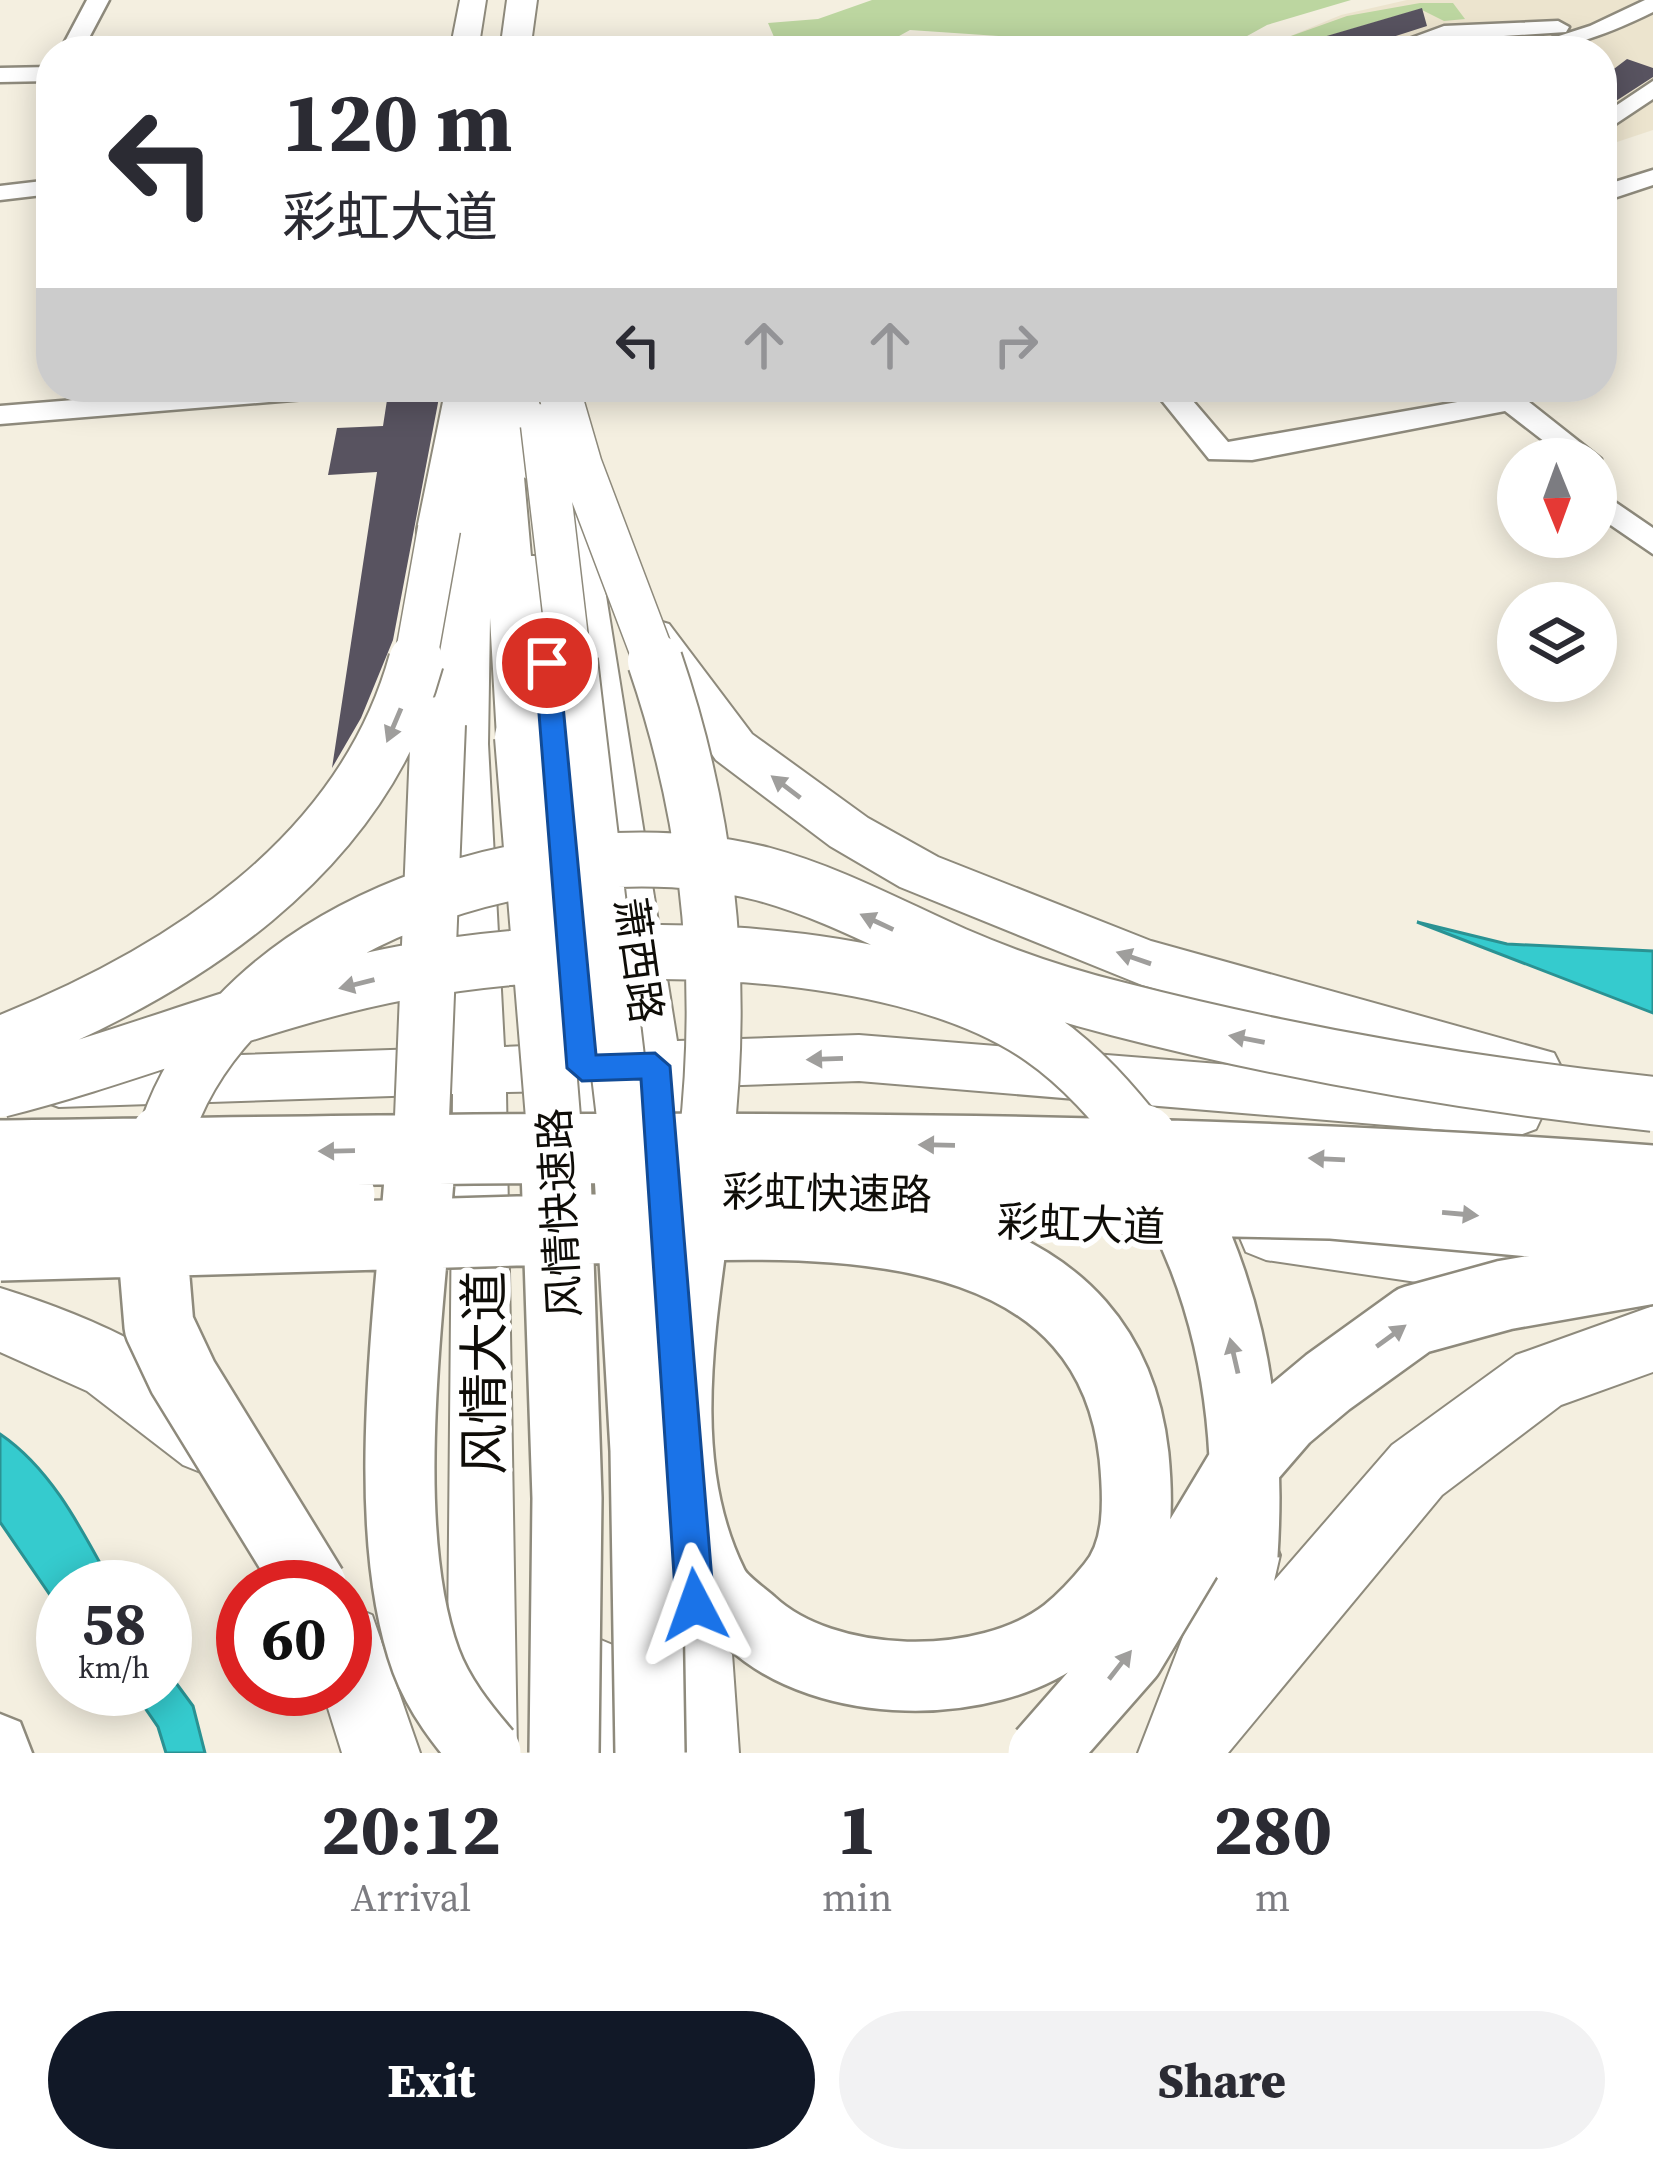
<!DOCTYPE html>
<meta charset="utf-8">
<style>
:root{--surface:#fff;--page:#f2f2f3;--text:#2b2b33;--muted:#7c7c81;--accent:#111827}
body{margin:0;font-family:"Source Serif 4","Noto Sans SC",serif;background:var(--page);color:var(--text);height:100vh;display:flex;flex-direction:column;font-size:45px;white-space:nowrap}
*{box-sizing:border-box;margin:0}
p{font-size:39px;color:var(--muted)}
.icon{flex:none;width:66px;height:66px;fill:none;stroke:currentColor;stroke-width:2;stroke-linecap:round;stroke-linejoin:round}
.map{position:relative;height:1753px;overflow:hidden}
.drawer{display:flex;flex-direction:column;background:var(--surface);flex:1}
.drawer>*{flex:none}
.top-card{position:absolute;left:36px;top:36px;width:1581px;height:366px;border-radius:48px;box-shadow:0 6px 30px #0003;background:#fff;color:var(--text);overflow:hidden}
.needle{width:78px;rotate:179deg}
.controls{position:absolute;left:1497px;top:438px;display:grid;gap:24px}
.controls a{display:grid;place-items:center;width:120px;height:120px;border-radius:50%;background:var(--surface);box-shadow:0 6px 30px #0003;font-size:60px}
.speed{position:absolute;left:36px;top:1560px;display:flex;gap:24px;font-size:60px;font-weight:700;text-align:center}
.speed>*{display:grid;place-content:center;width:156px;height:156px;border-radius:50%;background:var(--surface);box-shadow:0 6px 30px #0003;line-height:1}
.speed small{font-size:30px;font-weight:400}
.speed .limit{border:18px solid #d22;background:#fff;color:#111}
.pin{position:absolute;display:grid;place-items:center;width:102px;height:102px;color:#fff;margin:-51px;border:6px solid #fff;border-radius:50%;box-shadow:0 3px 12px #0007}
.me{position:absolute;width:132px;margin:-66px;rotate:356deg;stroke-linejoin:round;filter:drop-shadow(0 0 9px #0008)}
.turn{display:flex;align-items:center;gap:42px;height:252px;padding:0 48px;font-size:54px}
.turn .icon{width:156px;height:156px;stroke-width:2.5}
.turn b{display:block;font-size:84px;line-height:102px}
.lanes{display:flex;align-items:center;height:114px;padding:0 48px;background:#0003;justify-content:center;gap:60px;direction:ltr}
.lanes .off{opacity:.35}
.eta{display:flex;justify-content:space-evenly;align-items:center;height:204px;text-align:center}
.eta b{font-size:72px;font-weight:800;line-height:84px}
.button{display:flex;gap:24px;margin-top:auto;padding:24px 48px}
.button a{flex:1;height:138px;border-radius:72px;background:var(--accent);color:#fff;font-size:48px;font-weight:800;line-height:138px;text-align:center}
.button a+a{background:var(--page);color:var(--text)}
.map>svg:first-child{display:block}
.built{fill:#ece4ce}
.green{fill:#bcd6a0}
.water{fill:#35cbce;stroke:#2a9293;stroke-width:3}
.building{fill:#585360}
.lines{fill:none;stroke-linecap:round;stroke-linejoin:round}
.minor-casing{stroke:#8e8a7c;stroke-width:5}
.major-casing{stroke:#8e8a7c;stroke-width:4}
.highway-casing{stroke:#8e8a7c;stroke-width:4}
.minor{fill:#fff;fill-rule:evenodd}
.major{fill:#fff;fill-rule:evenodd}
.highway{fill:#fff;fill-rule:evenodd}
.highway-bridge-far2-casing{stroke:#8e8a7c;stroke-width:45;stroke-linecap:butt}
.highway-bridge-far1-casing{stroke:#8e8a7c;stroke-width:58;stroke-linecap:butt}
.highway-bridge-casing{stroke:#8e8a7c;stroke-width:74;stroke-linecap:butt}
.highway-bridge-far2{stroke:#fff;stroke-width:42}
.highway-bridge-far1{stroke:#fff;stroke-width:54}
.highway-bridge{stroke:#fff;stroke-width:69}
.oneway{fill:#9f9e9c}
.route{fill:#1a73e8;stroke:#114b97;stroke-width:3}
.labels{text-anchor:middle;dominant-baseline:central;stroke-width:12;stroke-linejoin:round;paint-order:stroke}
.street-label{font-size:42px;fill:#0f0d08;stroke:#fff}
.near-street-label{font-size:51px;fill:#0f0d08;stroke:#fff}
</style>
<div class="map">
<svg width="1653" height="1753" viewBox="0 0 1653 1753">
<rect width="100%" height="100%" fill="#f4efe0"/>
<path class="built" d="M1407,0H1653V130L1602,147V51H1254L1341,15Z"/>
<path class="green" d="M872,0H1351L1267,25L1220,51H1072L1013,37L910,30L872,51H780L768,23L818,19Z
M1420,3H1453L1465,19L1444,21L1420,9L1283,49L1277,41L1347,16Z"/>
<path class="water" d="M1417,922L1507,944L1653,951V1013Z
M0,1434C53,1470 83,1532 113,1587H63V1614L0,1522Z
M165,1668L193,1706L205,1753H166L158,1727L132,1689H165Z"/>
<path class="building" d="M1422,8L1427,26L1374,43L1378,45L1372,51H1297L1296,45Z
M1627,59L1653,68V77L1602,110V78Z
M389,387H441L393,640L361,718L332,768L377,472L328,475L337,428L383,426Z"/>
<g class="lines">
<defs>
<path id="minor" d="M87,0H109L82,51H60Z
M1645,0H1653V12C1606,35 1564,51 1512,51L1590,26Z
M1558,21L1569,27L1566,32L1474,38L1478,43L1467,50C1435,40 1410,51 1376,51L1444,26Z
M51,67V81L0,82V68Z
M1653,81V99L1602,133V115Z
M1653,170V185L1602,202V186Z
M51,180V194L0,200V186Z
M234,387H355L341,396L0,424V406Z
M1151,387H1181L1228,442L1486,397L1478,387H1510L1601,459L1596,466V459H1567L1505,411L1252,460L1209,459Z
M1596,489L1653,528V554L1596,515Z
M0,1714L20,1722L32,1753H0Z"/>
<path id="major" d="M460,0H486L478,51H450Z
M450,387H486L493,430L488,744L504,1047L552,1045L520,565L526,556H554L560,565L604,1043H625L549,476L533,483L514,471L511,425L519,387H555L547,425L551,459L566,452L585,464L677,1041L859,1035L1517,1088L1536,1095L1544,1112L1536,1129L1517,1136L859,1081L684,1087L694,1179L686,1197L666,1204L646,1197L638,1179L630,1088L609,1089L617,1177L609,1195L589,1202L569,1195L561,1177L555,1091L506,1092L517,1753H447L453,1094L59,1107L40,1100L32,1084L40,1068L59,1061L451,1048L444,744L457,430Z
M1266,1206L1553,1246L1574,1254L1582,1274L1574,1294L1553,1302L1266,1260L1246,1252L1238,1233L1246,1214Z
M692,1521L715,1531L725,1554L739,1753H669L659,1554L669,1531Z
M596,1638L620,1648L630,1672L634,1753H564L562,1672L572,1648Z"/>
<path id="highway" d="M507,0H537L530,51H500Z
M446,387H516L547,737L540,750L522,755L504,750L497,737L479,430L461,529L463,724L456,737L438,742L420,737L413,724L417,529Z
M652,619L669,624L752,734L868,818L938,857L1151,941L1554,1053L1563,1071L1554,1089L1533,1097L1142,985L900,887L830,846L716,760L628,635L635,624Z
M0,1288C75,1311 211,1363 243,1440L233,1465L208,1475L183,1465L87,1391L0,1352Z
M1653,1306V1372L1561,1405L1442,1495L1228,1753H1138L1191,1616L1217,1529L1243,1518L1269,1529L1280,1555L1274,1581L1392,1445L1516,1355Z
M345,1604L372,1615L420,1753H342L322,1689H345Z"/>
</defs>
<use href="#minor" class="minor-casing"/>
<use href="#major" class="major-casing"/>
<use href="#highway" class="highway-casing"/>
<use href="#minor" class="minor"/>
<use href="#major" class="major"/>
<use href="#highway" class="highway"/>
<defs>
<path id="highway-bridge-far2" d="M558,387L581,466L656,664
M542,425L570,664
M415,664L439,529"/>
<path id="highway-bridge-far1" d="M570,661L627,1142
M655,661C708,816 725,979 706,1142
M522,737L555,1142
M0,1044C178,974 362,858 416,661
M0,1090C135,1056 265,999 402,973C575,940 893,934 1042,1039C1081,1066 1114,1104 1144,1142
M163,1142C228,918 554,820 763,874C830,892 892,926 955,954C1008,977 1062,995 1118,1009C1292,1054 1474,1085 1653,1104
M421,1142L438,724"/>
<path id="highway-bridge" d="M164,1139L148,1194L159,1326L183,1377L312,1587
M422,1139C413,1288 375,1522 426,1661C439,1696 462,1725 486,1753
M555,1139L567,1498L564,1753
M627,1139L645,1450L650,1753
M1142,1139C1226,1267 1253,1403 1243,1555
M0,1155C552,1147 1102,1138 1653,1180
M788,1193L1330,1204L1653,1233
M0,1199L340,1195
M694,1226C871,1221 1109,1230 1134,1456C1138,1498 1141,1551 1111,1586C1098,1602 1082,1619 1066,1632C986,1694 825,1691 751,1622C738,1611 720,1599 713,1584C658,1473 678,1343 694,1226Z
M694,1226L706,1139
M0,1246L694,1226
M1043,1753L1129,1655L1240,1470L1285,1418L1328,1382L1414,1320L1505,1295L1653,1269"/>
</defs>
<use href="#highway-bridge-far2" class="highway-bridge-far2-casing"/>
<use href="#highway-bridge-far1" class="highway-bridge-far1-casing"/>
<use href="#highway-bridge" class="highway-bridge-casing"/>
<use href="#highway-bridge-far2" class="highway-bridge-far2"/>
<use href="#highway-bridge-far1" class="highway-bridge-far1"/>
<use href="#highway-bridge" class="highway-bridge"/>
</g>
<defs><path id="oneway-solid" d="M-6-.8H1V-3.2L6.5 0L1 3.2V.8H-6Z" transform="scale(3)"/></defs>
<g class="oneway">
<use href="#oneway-solid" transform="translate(394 725) rotate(113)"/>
<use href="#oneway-solid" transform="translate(786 787) rotate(-143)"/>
<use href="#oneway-solid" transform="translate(877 922) rotate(-155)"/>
<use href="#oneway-solid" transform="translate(1134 958) rotate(-161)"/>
<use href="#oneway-solid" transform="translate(357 984) rotate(166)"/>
<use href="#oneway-solid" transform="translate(1247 1039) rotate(-169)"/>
<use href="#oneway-solid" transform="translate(825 1059) rotate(178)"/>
<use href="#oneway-solid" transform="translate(937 1145) rotate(-179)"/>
<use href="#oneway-solid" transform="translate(337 1151) rotate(179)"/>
<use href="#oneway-solid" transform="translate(1327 1159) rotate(-177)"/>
<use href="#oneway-solid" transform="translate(1460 1214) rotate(5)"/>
<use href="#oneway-solid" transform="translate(1391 1336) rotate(-36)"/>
<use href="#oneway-solid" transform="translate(1234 1356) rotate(-103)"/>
<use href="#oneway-solid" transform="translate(1120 1665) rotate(-52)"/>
</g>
<path class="route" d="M547,654L559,663L596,1055L655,1053L670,1066L714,1605L708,1619L695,1624L681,1619L676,1605L641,1079L582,1081L567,1068L535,663Z"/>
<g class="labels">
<g class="street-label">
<text transform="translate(639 960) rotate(82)">萧西路</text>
<text transform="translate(827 1193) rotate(1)">彩虹快速路</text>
<text transform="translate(559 1213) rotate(-93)">风情快速路</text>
<text transform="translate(1081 1224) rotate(2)">彩虹大道</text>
</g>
<g class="near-street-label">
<text transform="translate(484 1373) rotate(-90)">风情大道</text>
</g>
</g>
</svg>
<div class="controls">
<a><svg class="needle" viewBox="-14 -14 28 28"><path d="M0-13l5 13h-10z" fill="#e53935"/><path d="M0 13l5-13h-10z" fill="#7c7c81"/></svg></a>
<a><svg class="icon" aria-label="layers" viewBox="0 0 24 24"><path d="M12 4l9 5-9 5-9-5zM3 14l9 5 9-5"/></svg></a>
</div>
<div class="speed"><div>58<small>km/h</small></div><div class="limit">60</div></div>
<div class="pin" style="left:547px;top:663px;background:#d93025"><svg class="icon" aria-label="arrive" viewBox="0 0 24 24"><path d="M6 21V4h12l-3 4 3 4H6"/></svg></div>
<svg class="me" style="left:695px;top:1605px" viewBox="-20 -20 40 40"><path d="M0-17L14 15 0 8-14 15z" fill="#1a73e8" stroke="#fff" stroke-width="4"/></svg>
<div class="top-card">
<div class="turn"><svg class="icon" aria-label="left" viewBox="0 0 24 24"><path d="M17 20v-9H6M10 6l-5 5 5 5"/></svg><div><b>120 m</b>彩虹大道</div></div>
<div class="lanes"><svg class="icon" aria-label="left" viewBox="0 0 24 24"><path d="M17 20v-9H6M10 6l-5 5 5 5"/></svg><svg class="icon off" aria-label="ahead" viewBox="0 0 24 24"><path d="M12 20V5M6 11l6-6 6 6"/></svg><svg class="icon off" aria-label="ahead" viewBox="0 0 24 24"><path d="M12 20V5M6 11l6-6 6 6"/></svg><svg class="icon off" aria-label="right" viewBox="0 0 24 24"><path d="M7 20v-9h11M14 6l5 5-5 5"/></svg></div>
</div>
</div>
<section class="drawer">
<div class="eta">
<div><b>20:12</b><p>Arrival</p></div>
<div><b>1</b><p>min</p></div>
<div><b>280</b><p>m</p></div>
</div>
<div class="button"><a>Exit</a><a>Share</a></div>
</section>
